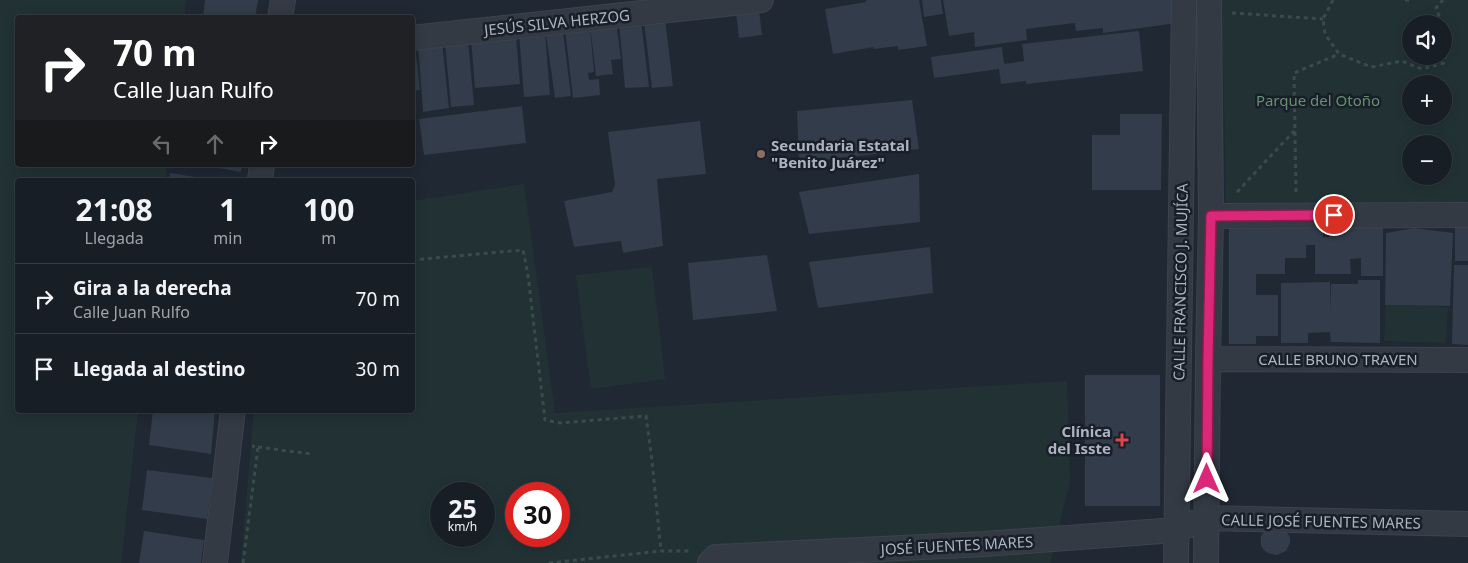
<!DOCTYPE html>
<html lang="es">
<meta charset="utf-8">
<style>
:root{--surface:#181e26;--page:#252b32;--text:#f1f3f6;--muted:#9fa2a7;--line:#363c43}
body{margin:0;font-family:"Noto Sans",sans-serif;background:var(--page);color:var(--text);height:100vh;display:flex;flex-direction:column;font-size:19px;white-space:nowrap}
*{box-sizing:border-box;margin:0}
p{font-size:16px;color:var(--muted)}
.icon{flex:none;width:28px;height:28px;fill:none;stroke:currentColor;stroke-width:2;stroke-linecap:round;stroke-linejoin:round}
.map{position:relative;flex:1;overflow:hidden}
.side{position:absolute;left:15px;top:178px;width:400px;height:235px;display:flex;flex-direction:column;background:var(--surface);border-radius:5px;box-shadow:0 2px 12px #0003,0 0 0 1px var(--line)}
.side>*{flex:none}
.guide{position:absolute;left:15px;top:15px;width:400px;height:152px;border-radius:5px;box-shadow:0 2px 12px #0003,0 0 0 1px var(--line);background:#202124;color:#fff;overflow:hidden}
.fabs{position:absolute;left:1402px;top:15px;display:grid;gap:10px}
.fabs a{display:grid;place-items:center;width:50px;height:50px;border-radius:50%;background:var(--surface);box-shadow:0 2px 12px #0003,0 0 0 1px var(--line);font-size:25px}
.speed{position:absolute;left:430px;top:482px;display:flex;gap:10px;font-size:25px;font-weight:700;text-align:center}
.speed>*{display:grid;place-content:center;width:65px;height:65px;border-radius:50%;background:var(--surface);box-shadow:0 2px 12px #0003,0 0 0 1px var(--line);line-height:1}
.speed small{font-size:12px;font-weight:400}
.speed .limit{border:8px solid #d22;background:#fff;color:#111}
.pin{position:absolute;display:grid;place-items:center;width:42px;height:42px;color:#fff;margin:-21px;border:2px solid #fff;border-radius:50%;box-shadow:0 1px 5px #0007}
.me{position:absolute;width:55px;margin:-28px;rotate:0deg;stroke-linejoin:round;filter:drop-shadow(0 0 4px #0008)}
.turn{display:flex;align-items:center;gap:18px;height:105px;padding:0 15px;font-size:22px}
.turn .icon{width:65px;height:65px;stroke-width:2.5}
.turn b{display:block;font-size:35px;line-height:42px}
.lanes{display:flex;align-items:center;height:48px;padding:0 15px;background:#0003;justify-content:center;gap:25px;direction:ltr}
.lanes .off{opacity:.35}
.eta{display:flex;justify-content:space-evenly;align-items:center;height:85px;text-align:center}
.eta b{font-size:30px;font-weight:700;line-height:35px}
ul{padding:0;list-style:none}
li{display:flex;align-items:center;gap:15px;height:70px;padding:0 15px;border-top:1px solid var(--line)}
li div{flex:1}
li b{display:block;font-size:19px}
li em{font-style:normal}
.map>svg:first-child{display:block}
.green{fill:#223234;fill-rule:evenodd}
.building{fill:#323c4a}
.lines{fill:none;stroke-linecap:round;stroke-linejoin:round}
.minor-casing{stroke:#3d434e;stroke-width:26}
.path{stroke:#3a4b4d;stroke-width:3;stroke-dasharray:4 4;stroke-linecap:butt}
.minor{stroke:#333a44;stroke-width:24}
.route-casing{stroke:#8e194d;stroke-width:12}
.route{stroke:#db2777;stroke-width:9}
.education-dot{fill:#8d6e63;stroke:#191f28;stroke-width:2}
.health-dot{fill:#e0444e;stroke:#191f28;stroke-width:2}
.labels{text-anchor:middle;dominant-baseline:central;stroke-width:5;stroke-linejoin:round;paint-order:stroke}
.street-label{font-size:15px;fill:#adb4c1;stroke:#191f28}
.park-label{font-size:15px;fill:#678f71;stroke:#191f28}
.poi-label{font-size:15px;font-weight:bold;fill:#adb4c1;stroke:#191f28;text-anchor:start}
</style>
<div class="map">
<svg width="1468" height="563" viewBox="0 0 1468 563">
<rect width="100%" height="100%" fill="#202833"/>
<path class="green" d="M0,0H186L184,17L18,18V165H167L165,180H18V410H138L121,563H0Z
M1222,0H1468V203L1226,204ZM1411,24H1444V56H1411ZM1411,84H1444V116H1411ZM1411,144H1444V176H1411Z
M524,184L555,413L1067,381L1070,481L1050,563H241L254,410H412L413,201ZM441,494H484V536H441ZM516,494H559V536H516Z
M652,267L665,379L591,389L576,275Z
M1386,305L1448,307L1446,343L1384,341Z"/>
<path class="building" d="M205,0H258L255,18H203Z
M866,0H919L927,46L898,50V46L873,49L874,47L833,54L825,9L866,2Z
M922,0H941L943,14L924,17Z
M943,0H1174L1177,23L1103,33V28L1076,31L1075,23L1026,29L1027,40L975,47L974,32L949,36Z
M759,10L762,35L739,38L736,12Z
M665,19L673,86L652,88L644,22Z
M641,20L649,87L625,88L619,23Z
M616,22L621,59L611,60L613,74L596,76L590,25Z
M590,27L594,72L588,73L589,80L599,79L600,95L573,98L565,29Z
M545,31L550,95L524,97L519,33Z
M1139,31L1143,71L1026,84V81L1001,84L999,69L934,78L931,57L1002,47L1004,64L1024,61L1022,44Z
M563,32L571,96L555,98L546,34Z
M516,35L520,84L475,88L471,39Z
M442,41L449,108L423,112L418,44Z
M468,41L474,105L451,107L445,43Z
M412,46H415L420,90L412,91Z
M912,100L919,149L799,163L797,111Z
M522,106L526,143L424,155L419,119Z
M1120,114H1162L1161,190H1092V135H1120Z
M700,121L706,174L657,179L663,246L623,253L621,241L574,247L564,201L612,192L615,184L608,132Z
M203,165H242L241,172Z
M170,173L208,179V180H169Z
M919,174L920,222L809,234L799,192Z
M1455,219H1468V261H1455Z
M1229,221H1323V237H1330V221H1383V276H1361V258L1350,259L1351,274H1315V245H1306V258H1285V274H1256V295H1278V336H1256V344H1229Z
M1414,228L1453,233L1450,306L1385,305L1386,233Z
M930,247L933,293L818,308L809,262Z
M767,255L777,311L693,320L688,263Z
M1454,265H1468V345L1452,344Z
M1358,280H1380V343L1331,342L1330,332L1308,333V343H1281V283L1330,282L1331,313V284H1358Z
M1085,375H1160V506H1085Z
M153,410H215L211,454L149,445Z
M147,470L212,478L207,519L142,510Z
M1267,528L1286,529L1290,538V543L1286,551L1277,555L1268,553L1264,550L1261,546V536Z
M144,531L204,540L201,563H139Z"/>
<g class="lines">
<defs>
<path id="minor" d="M280,18L283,0
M412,38L761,0
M260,180L262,165
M1211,216L1468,215
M1208,359L1468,360
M215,563L233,410
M710,563L716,557L985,544L1176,530L1207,518L1468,524
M1176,563L1184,0
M1206,563L1208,359L1211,216L1209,0"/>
</defs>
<use href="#minor" class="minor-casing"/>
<path class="path" d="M1333,0L1323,19L1325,34L1339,54L1371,67L1402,61L1422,69L1444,63L1449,43L1444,28
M1405,0H1409
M1232,13L1323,19
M1442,24L1436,8L1443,0
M1237,192L1295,130
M1296,192L1294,73L1339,54
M412,260L523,250L528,275L545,420L560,423L646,416L652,461L661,551
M258,447L311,454
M243,563L258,447L252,446
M549,563L661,551H690"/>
<use href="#minor" class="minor"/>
</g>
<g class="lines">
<defs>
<path id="route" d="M1207,479L1208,359L1211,216L1334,215"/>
</defs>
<use href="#route" class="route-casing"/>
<use href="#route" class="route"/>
</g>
<circle class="education-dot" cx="761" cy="154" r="5"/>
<path class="health-dot" d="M1119.5 432.5h5v5h5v5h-5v5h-5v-5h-5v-5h5z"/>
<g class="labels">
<g class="street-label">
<text transform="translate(557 22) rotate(-6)">JESÚS SILVA HERZOG</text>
<text transform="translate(1180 282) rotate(-89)">CALLE FRANCISCO J. MUJÍCA</text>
<text x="1338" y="359">CALLE BRUNO TRAVEN</text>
<text transform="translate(1321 521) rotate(1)">CALLE JOSÉ FUENTES MARES</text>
<text transform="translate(957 545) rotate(-3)">JOSÉ FUENTES MARES</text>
</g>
<g class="park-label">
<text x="1318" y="100">Parque del Otoño</text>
</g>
<g class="poi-label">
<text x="771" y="145">Secundaria Estatal<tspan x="771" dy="17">"Benito Juárez"</tspan></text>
<text x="1111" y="431" text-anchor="end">Clínica<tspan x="1111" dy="17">del Isste</tspan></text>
</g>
</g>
</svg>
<div class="fabs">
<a><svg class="icon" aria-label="sound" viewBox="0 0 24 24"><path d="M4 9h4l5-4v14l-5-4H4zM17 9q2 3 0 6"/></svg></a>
<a>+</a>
<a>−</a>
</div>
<div class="speed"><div>25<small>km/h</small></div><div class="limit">30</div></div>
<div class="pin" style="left:1334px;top:215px;background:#d93025"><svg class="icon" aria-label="arrive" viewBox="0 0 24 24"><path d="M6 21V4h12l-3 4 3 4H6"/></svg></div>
<svg class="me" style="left:1207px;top:479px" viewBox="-20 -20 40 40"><path d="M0-17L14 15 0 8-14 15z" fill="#db2777" stroke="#fff" stroke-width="4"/></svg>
<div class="guide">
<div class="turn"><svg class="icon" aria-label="right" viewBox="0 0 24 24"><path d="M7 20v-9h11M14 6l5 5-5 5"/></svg><div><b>70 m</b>Calle Juan Rulfo</div></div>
<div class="lanes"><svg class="icon off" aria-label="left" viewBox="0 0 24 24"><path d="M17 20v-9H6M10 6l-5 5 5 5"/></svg><svg class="icon off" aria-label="ahead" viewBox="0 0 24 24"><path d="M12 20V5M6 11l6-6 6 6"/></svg><svg class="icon" aria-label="right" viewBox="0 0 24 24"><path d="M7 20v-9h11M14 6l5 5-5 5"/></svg></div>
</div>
<section class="side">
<div class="eta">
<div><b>21:08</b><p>Llegada</p></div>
<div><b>1</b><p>min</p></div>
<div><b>100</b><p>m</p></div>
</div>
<ul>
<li><svg class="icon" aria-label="right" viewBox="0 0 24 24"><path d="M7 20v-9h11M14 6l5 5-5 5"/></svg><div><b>Gira a la derecha</b><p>Calle Juan Rulfo</p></div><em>70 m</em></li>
<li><svg class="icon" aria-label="arrive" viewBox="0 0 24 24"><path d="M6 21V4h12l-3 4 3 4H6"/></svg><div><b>Llegada al destino</b></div><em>30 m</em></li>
</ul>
</section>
</div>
